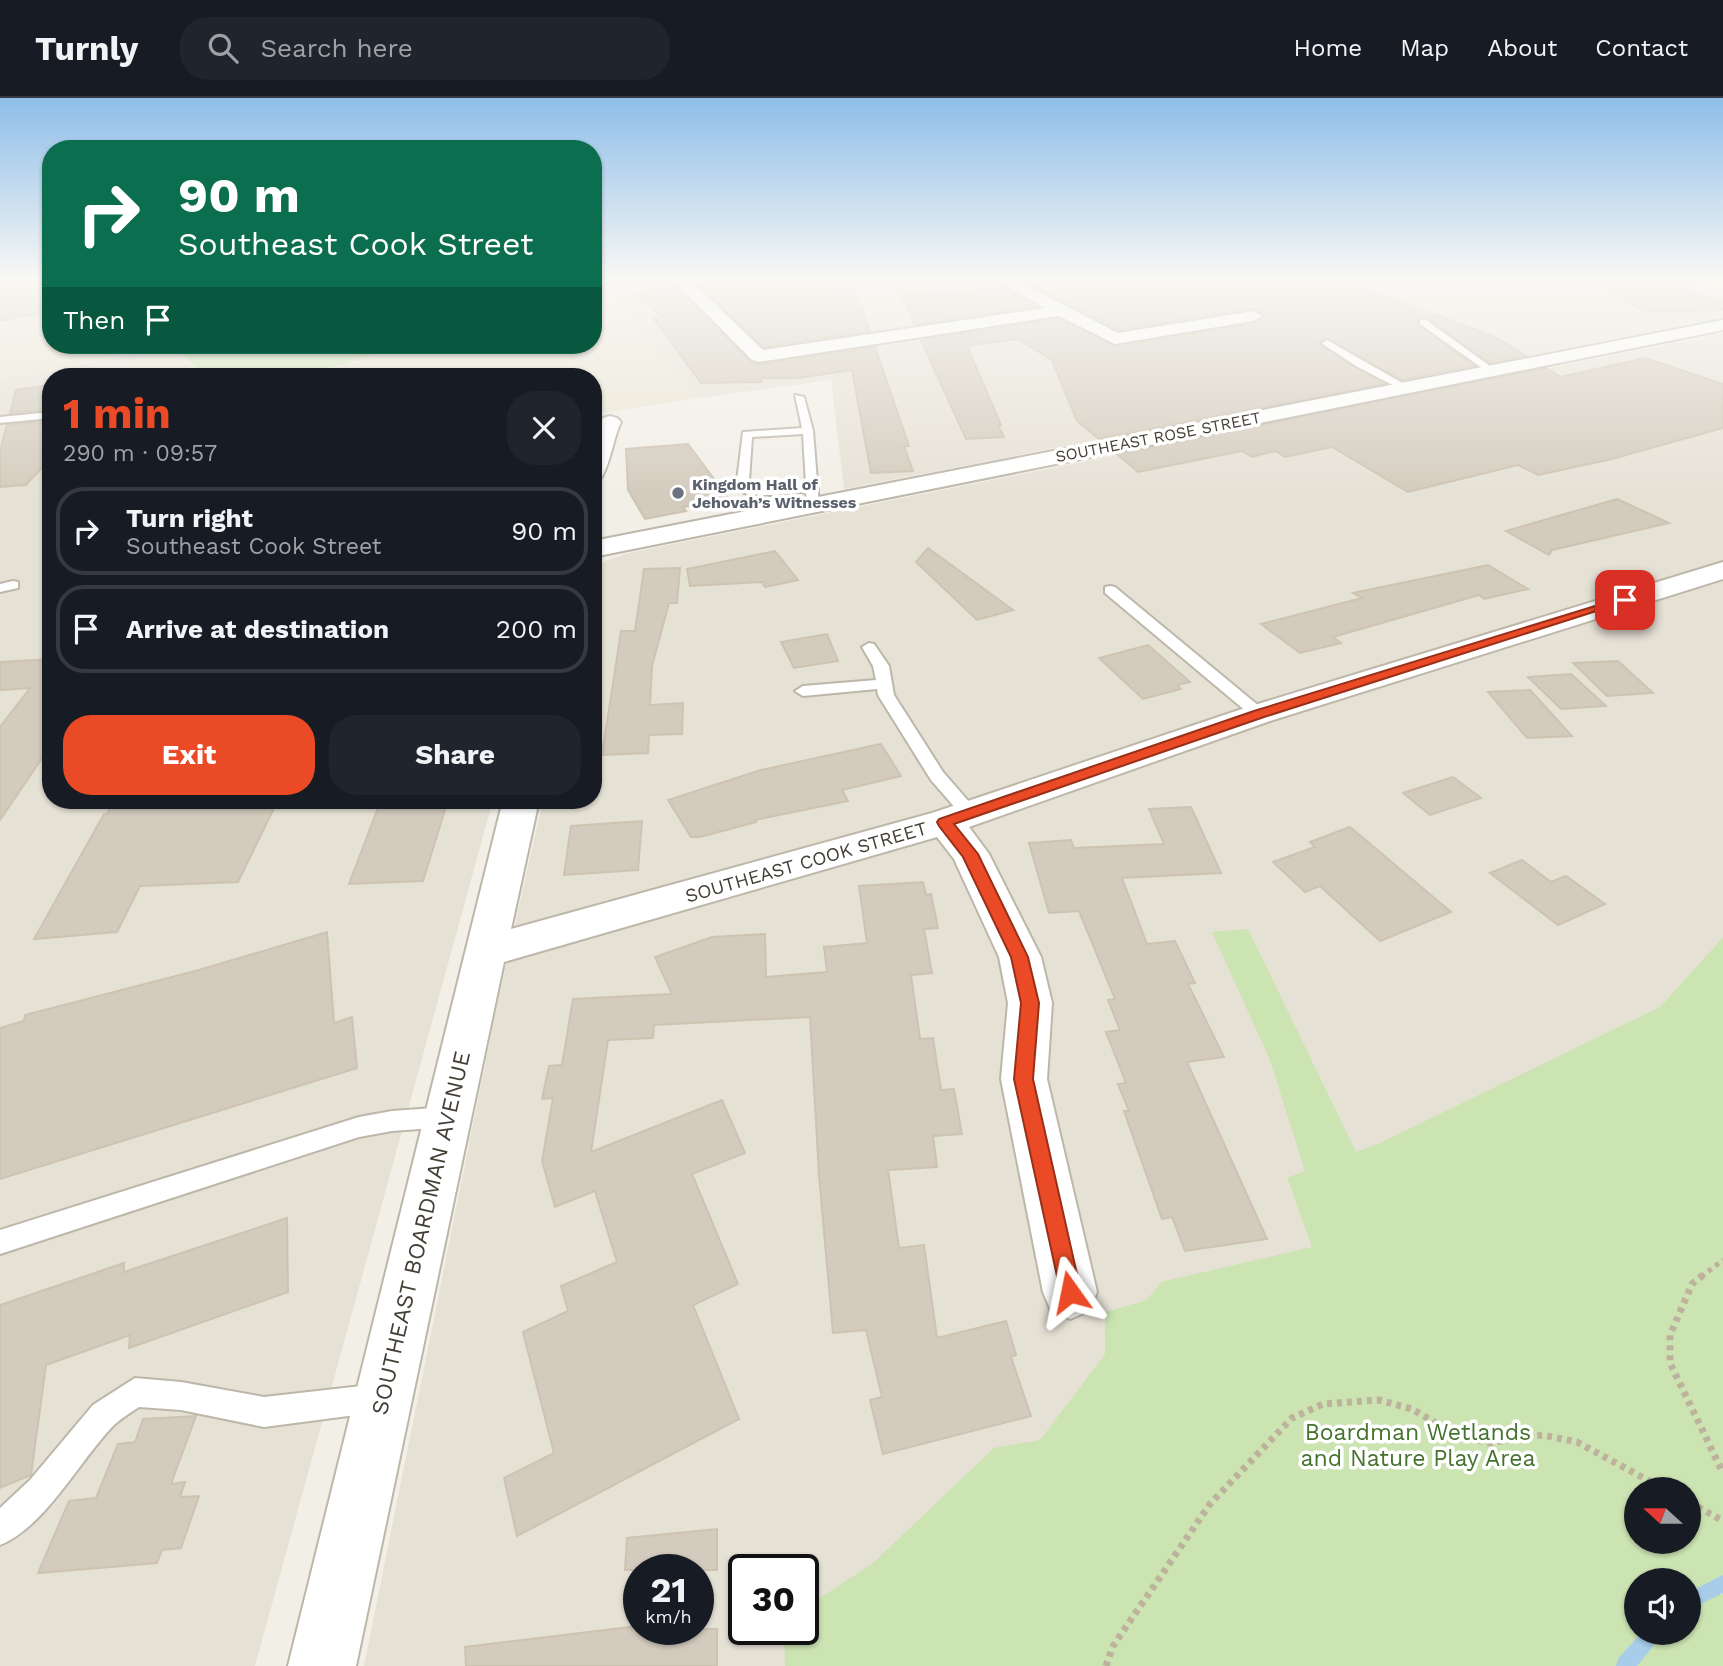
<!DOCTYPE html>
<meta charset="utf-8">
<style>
:root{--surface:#171b24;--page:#20242c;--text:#f1f3f6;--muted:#9ea1a6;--line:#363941;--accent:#ea4a26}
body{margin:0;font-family:"Work Sans",sans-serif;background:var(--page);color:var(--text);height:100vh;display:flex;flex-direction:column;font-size:26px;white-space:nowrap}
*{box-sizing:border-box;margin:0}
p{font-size:23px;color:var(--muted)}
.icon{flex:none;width:38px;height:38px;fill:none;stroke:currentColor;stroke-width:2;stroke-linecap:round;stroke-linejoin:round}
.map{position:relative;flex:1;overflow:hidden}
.sheet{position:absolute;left:42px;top:270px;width:560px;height:441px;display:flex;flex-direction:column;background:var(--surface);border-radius:28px;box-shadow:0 2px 5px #0004}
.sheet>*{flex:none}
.hud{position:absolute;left:42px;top:42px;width:560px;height:214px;border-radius:28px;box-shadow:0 2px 5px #0004;background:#0b6e4f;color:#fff;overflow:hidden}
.needle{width:46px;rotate:291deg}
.buttons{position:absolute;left:1624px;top:1379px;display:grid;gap:14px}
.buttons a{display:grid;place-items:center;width:77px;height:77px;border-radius:50%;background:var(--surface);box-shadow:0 2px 5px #0004;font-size:35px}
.speed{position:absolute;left:623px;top:1456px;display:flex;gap:14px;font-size:35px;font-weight:700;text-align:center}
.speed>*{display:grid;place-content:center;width:91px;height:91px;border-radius:50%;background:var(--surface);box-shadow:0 2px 5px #0004;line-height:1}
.speed small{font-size:18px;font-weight:400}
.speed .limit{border:4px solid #111;border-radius:10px;background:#fff;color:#111}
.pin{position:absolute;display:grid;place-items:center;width:60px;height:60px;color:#fff;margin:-30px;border-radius:14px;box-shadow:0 4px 10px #0006}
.me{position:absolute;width:77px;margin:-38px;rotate:348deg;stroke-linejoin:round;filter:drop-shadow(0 0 5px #0008)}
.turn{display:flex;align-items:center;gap:24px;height:147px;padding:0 21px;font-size:32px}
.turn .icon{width:91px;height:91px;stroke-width:2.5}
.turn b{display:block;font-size:49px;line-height:60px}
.then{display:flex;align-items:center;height:66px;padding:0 21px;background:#0003;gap:14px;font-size:26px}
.round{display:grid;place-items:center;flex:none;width:74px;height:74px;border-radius:28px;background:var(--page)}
.headline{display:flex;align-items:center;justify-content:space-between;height:119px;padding:0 21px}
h1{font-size:42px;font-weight:700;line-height:52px;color:var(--accent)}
.cta{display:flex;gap:14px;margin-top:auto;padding:14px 21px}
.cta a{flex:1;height:80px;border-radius:28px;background:var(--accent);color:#fff;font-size:28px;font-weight:700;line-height:80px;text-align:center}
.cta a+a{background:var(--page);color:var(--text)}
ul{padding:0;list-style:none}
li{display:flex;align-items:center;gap:21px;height:88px;margin:0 14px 10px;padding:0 7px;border:4px solid var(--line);border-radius:28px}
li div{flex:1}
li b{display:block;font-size:26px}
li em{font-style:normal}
header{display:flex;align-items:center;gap:42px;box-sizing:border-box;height:98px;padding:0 35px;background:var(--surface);border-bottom:2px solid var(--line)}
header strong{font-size:33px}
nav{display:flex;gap:38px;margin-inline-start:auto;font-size:24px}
.search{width:490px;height:63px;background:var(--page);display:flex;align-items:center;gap:18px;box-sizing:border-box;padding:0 24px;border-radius:28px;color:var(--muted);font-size:26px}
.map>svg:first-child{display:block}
.residential{fill:#e6e1d5;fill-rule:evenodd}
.education{fill:#eae4d2}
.green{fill:#cce3b2;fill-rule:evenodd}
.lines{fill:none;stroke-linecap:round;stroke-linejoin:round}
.stream{fill:#a7cdeb;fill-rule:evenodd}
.building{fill:#d3cbbd;stroke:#cdc3b1;stroke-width:2}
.service-casing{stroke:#bdb7aa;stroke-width:4}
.minor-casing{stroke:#bdb7aa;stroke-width:4}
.secondary-casing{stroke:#cfc399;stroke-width:4}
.path-far1{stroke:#bdb39c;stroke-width:5;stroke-dasharray:4.5 4.5;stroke-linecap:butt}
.path{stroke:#bdb39c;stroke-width:7;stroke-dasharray:5 5;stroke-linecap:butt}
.service{fill:#fff;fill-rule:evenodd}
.minor{fill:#fff;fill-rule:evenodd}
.secondary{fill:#faf0c8;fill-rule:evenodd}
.route{fill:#ea4a26;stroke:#983019;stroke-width:2}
.worship-dot{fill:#6b7280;stroke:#fff;stroke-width:2.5}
.labels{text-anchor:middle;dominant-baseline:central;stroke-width:7;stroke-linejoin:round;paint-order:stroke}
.far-street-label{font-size:16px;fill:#443f36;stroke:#fff}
.far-worship-label{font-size:16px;font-weight:bold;fill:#5b616d;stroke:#fff;text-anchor:start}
.street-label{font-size:19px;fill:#443f36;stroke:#fff}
.near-street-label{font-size:23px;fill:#443f36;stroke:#fff}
.near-park-label{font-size:23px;fill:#45722e;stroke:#fff}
</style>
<header>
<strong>Turnly</strong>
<div class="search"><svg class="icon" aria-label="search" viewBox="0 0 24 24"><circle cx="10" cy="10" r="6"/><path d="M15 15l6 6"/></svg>Search here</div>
<nav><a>Home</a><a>Map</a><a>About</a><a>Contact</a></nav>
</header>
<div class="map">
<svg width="1723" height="1568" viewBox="0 0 1723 1568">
<rect width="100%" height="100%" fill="#f2efe7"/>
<path class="residential" d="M593,182H1691L1723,196V220L844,391L831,282L700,300Z
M1723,235V839L1580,998L1287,1081L1314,1152L1105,1291L874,1568H364L497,907L543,702H593L594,472L605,463L629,455ZM639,1472H698V1531H639ZM744,1472H803V1531H744Z
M142,253L134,278H51V702H493L255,1568H0V280L43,275Z"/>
<path class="education" d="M0,182H51V247H593V182L700,300L593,316V278H134L141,253L43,275L0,280Z"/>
<path class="green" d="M171,247H395L345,266L289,278H207Z
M1248,831L1356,1054L1380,1045L1660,909L1723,839V1568H785L784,1531H803V1511L872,1466L994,1350L1040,1342L1105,1256V1214L1147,1202L1161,1184L1312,1149L1287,1080L1305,1073L1270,962L1212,834ZM1636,1391H1689V1444H1636ZM1636,1482H1689V1535H1636Z"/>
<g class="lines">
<path class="stream" d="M1723,1477V1495L1689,1512V1494Z
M1641,1535H1662L1659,1541L1637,1568H1616L1618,1561Z"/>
</g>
<path class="building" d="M0,182H37L51,191V213L0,223Z
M736,182H823L834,189L855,190L870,233L764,249L698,186Z
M1058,182H1285L1293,185L1342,182L1493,238L1526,258L1490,265L1428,220L1420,219L1417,222L1418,228L1474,268L1402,282L1326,240L1319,245L1323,249L1384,286L1099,341L1077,323L1052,262L1017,241L967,248L1001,327H998L1004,339L966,341L921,242L1059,221L1115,249L1253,226L1264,219L1253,210L1118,232L1029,186Z
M1583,182H1652L1723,203V212L1646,214Z
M676,189L751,265L759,267L875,249L909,348H904L913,373L871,375L852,272L798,280H762L761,284L701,285L653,220L662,219L635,194Z
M1003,189L1037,209L915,227L899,192L971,195L967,193Z
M1645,260L1723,286V330L1612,361L1538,377L1518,367L1408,394L1332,349L1285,359L1275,353L1252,359L1242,353L1138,374L1117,356L1546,270L1561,279Z
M51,287V311L10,315L16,292Z
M51,323V360L26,387L0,389V353L7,327Z
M688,346L729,401L683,409L686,413L645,421L628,392L626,351Z
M1617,401L1669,425L1552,452L1549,457L1506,433Z
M928,450L1013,512L977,522L916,464Z
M775,453L798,482L765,489L762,484L690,488L687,471Z
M1488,467L1528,491L1484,501L1479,497L1333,539L1341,545L1300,555L1261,526L1362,500L1353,495Z
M680,470L677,505H669L652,568L650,607L683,605L682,636L649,637L648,655L602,657L621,533H635L644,471Z
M827,536L838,563L794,570L781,544Z
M1148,547L1190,584L1177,587L1181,591L1143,601L1099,560Z
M51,561V647L0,722V629L30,590L0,592V564Z
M1618,563L1653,595L1607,598L1573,565Z
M1571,576L1606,608L1561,611L1528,579Z
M1530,592L1572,638L1527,640L1488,594Z
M881,646L901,678L842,692L848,703L755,722L756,724L700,739H691L668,702L761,672Z
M1453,679L1481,700L1430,717L1403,695Z
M115,702H278L238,784L140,788L117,834L34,841L104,716H107Z
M381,702H448L423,783L349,786Z
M1191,709L1221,775L1122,780L1147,846L1175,843L1195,885L1188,886L1224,959L1187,964L1267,1141L1185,1153L1172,1119L1162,1121L1124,1013H1129L1118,986L1126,985L1106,934L1120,932L1108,902L1115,901L1079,813L1049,815L1029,745L1071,742L1074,750L1164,746L1149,711Z
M642,723L638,772L564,777L571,728Z
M1350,729L1451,814L1380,843L1320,788L1305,794L1273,764L1315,749L1310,744Z
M1522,762L1551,784L1566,778L1605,806L1558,827L1490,775Z
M923,784L926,797L931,796L938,830L924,831L932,875L911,877L920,941L933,940L941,992L954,991L962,1036L933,1038L937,1069L888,1072L899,1150L924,1147L937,1240L1006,1223L1016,1257L1011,1259L1031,1318L883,1356L870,1302L882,1299L866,1232L833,1235L819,1077L810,919L654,927L653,940L608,942L591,1054L722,1002L745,1055L692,1076L738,1186L693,1207L739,1321L517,1438L504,1380L554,1355L523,1234L568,1213L561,1188L617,1164L595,1093L555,1109L542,1063L553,1000L542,1001L549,968L562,967L573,901L672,896L655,859L712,839L765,836L766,879L827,874L824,849L867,845L859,788Z
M327,834L334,925L352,919L357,970L0,1081V930L24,923L25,917L199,872Z
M287,1120L288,1194L129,1250L130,1237L46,1267L31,1377L0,1390V1207L124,1165V1174Z
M196,1318L171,1386L185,1384L180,1399L199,1398L181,1450L162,1452L157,1465L38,1475L69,1403L96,1400L118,1346L135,1344L143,1321Z
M717,1431V1472H625L627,1440Z
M639,1528V1531H717V1568H466L465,1549Z"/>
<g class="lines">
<defs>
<path id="service" d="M1420,222H1426L1497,273L1489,275L1420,226Z
M1327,242L1411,290L1402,292L1356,268L1324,247L1322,245Z
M795,297L804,299L813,333L819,408L813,412L807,408L806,394C785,396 765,399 744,395L737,383L743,334L802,330ZM803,336L806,387L752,389L749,383L752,339Z
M51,314V320L0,325V319Z
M13,483L18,484V490L0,494V486Z
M1110,488L1115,489L1265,613L1267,616L1265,619H1253L1105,495V489Z
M869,545L874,546L889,568L894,597L943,674L976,712L979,716L976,720H964L931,682L878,597L877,591L803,598L795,593L803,588L876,582L873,568L862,549Z
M447,1009L455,1012L459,1019L455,1026L447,1029L392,1033L359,1039L0,1156V1132L359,1019L392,1013Z
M135,1280L181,1284L264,1299L379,1286L389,1290L393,1300L389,1310L379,1314L264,1329L181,1312L139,1309C130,1315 120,1321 113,1328C79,1363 46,1428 0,1447V1410L30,1382L93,1307Z"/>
<path id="minor" d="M673,182H690L763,252L1045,210L996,182H1016L1118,235L1253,213L1262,218L1253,223L1115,246L1059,218L759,264L752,262Z
M1723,222V232L593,459V443Z
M610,318L617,320L621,324C613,341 610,367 601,380L593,382V336L603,320Z
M1723,464V481L1270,623L969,729L989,756L1041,859L1052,905L1047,981L1097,1194L1089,1213L1070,1221L1051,1213L1043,1194L1001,981L1008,905L999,859L954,761L937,739L504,864L356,1568H288L503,702H539L511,831L932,715L1248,609Z"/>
<path id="secondary" d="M1703,182H1723V192Z"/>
</defs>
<use href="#service" class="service-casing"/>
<use href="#minor" class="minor-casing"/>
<use href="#secondary" class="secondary-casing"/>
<path class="path-far1" d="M1701,1179L1723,1162"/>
<path class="path" d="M1703,1177L1692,1186L1670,1237V1265L1723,1375
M1689,1404L1723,1423
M1106,1568L1113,1548L1210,1406L1292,1320L1323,1306L1379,1302L1412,1311L1453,1335L1489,1345L1543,1337L1577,1344L1664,1391"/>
<use href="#service" class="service"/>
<use href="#minor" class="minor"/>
<use href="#secondary" class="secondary"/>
</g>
<linearGradient id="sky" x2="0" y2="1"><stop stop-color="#8ebee9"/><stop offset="0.45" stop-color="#f9f8f4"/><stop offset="1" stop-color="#f9f8f4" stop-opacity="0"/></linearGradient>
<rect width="1723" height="401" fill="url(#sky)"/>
<path class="route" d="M1621,500L1631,502L1264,619L954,726L978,756L1028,859L1039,905L1033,981L1081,1194L1078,1201L1070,1205L1062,1201L1014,981L1021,905L1011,859L963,759L939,728L937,724L939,721L1254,613Z"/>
<circle class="worship-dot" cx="678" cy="395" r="7"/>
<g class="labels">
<g class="far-street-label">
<text transform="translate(1158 339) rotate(-11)">SOUTHEAST ROSE STREET</text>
</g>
<g class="far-worship-label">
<text x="692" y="386">Kingdom Hall of<tspan x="692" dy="18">Jehovah’s Witnesses</tspan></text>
</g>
<g class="street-label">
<text transform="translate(806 764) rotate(-16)">SOUTHEAST COOK STREET</text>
</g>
<g class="near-street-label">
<text transform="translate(421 1135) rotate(-77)">SOUTHEAST BOARDMAN AVENUE</text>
</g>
<g class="near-park-label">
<text x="1418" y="1334">Boardman Wetlands<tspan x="1418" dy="26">and Nature Play Area</tspan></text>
</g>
</g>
</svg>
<div class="buttons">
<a><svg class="needle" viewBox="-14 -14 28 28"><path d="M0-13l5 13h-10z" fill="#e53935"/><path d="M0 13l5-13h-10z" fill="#9ea1a6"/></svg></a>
<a><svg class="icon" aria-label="sound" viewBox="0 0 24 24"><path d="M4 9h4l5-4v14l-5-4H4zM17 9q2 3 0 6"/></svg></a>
</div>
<div class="speed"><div>21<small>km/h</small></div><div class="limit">30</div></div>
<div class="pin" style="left:1625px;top:502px;background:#d93025"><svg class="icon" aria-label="arrive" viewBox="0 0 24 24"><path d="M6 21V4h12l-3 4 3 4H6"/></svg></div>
<svg class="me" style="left:1070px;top:1194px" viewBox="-20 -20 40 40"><path d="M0-17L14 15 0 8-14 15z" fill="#ea4a26" stroke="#fff" stroke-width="4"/></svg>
<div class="hud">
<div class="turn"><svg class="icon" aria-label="right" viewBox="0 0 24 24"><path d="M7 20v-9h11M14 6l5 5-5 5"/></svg><div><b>90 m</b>Southeast Cook Street</div></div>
<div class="then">Then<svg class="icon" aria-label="arrive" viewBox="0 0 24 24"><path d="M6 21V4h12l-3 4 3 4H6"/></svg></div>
</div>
<section class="sheet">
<div class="headline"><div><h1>1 min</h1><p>290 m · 09:57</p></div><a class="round"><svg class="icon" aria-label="close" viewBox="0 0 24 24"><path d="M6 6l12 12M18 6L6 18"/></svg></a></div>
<ul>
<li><svg class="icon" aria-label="right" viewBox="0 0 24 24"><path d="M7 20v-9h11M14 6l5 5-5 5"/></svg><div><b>Turn right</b><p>Southeast Cook Street</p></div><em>90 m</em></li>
<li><svg class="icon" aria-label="arrive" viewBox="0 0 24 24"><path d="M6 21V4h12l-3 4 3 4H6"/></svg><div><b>Arrive at destination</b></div><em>200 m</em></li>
</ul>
<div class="cta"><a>Exit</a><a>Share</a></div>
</section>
</div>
